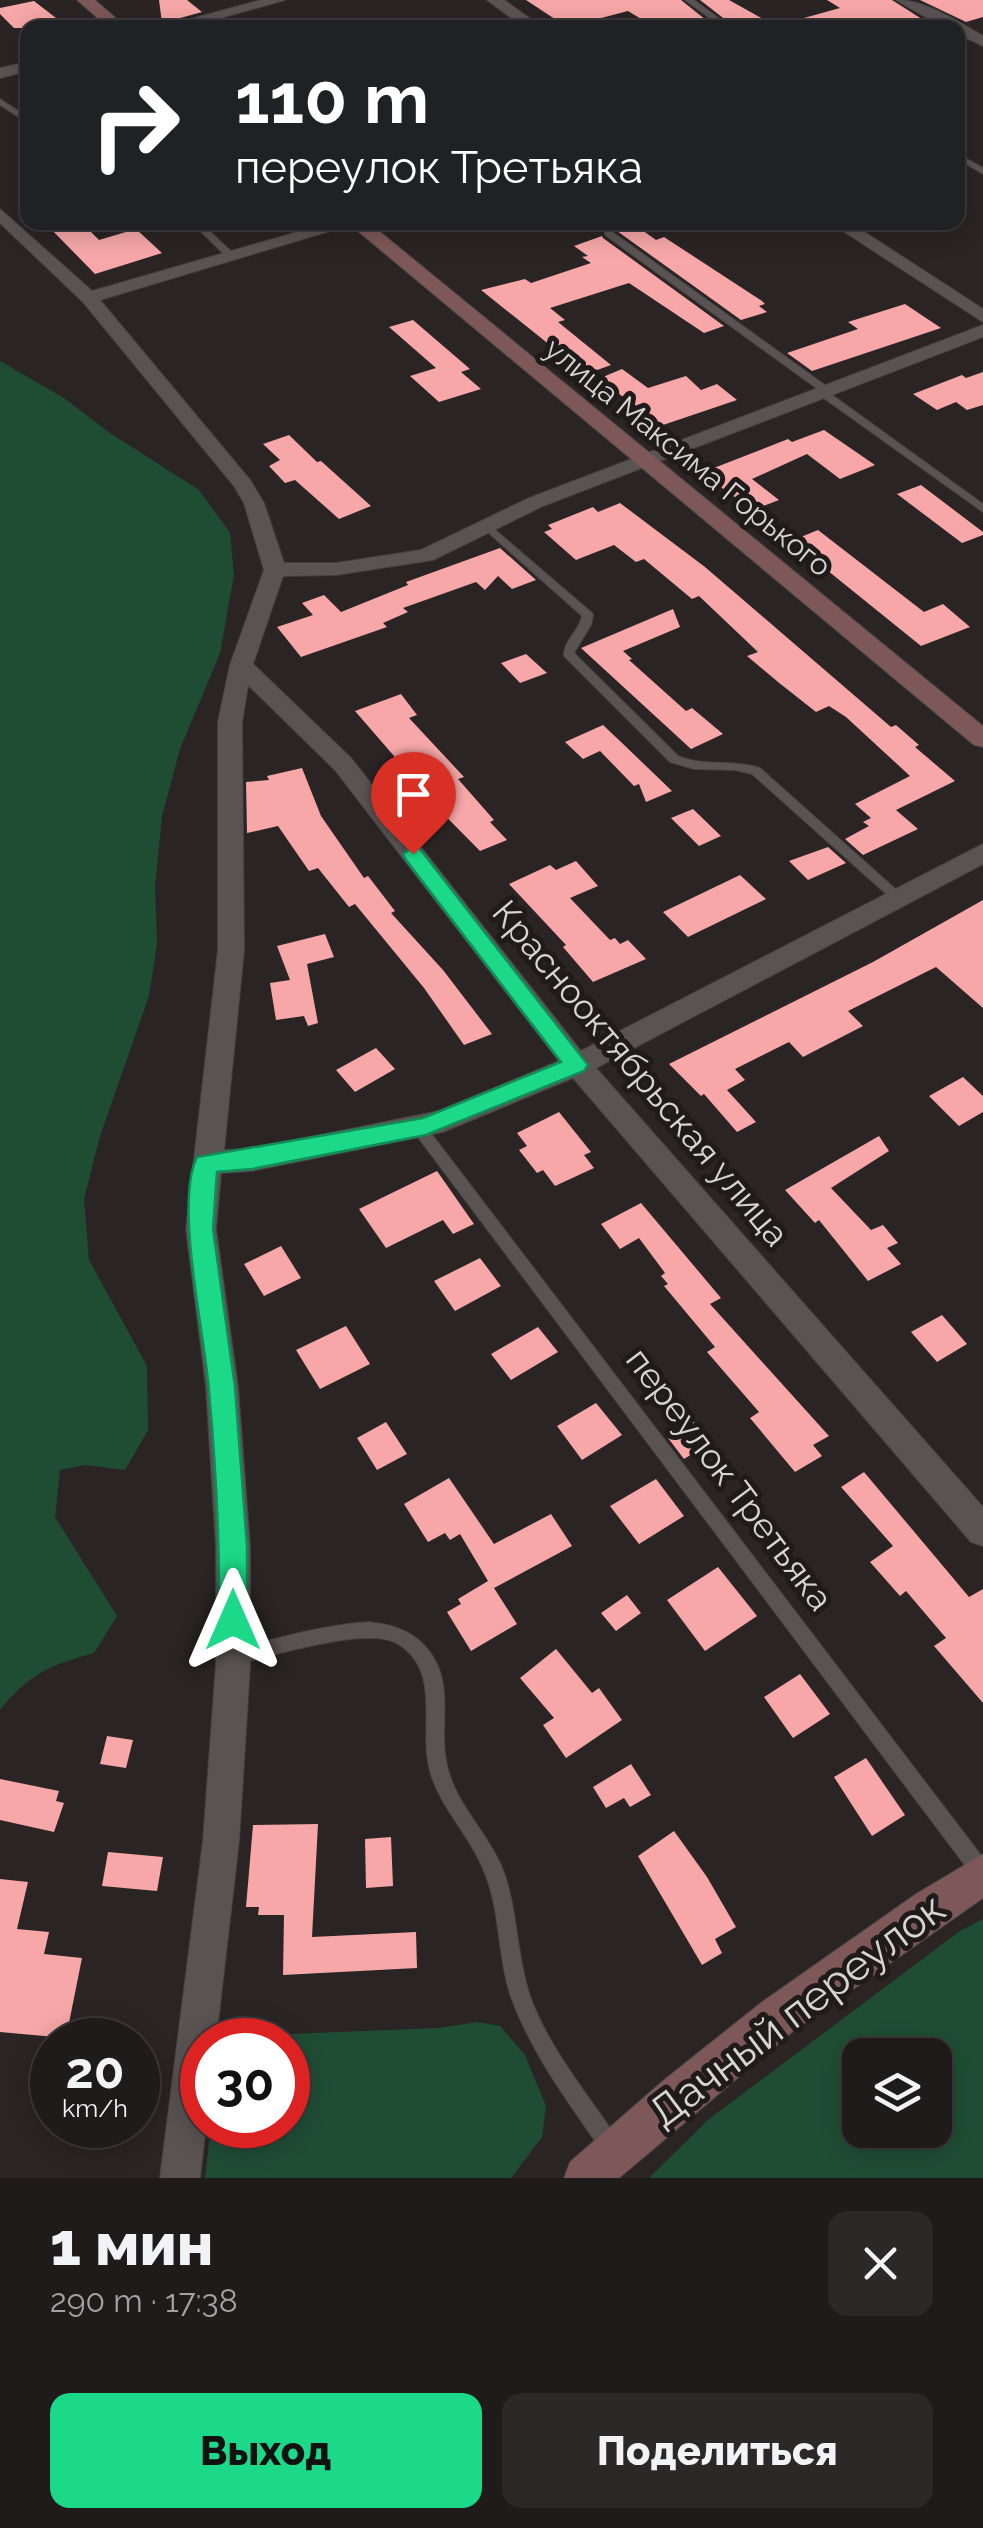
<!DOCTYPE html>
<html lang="ru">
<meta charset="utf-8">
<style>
:root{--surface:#201b1b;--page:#2d2828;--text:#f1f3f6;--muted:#a2a1a3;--line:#3d393a;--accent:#1bd988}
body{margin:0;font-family:Raleway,sans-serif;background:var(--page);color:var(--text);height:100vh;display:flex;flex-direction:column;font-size:38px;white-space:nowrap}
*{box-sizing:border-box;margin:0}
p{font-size:32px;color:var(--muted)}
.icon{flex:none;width:55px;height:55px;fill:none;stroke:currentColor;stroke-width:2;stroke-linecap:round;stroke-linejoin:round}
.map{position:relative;height:2178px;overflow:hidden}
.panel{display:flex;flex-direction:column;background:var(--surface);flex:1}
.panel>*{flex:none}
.guide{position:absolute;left:20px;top:20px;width:945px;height:210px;border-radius:20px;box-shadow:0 5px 25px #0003,0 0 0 2px var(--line);background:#202124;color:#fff;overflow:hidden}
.tools{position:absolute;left:842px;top:2038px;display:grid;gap:20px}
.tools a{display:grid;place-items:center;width:110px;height:110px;border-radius:20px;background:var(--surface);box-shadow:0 5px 25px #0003,0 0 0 2px var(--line);font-size:50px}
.speed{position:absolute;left:30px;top:2018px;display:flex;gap:20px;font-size:50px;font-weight:700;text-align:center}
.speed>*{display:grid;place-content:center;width:130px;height:130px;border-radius:50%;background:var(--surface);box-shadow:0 5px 25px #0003,0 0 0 2px var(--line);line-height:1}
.speed small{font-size:25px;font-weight:400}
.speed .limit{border:15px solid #d22;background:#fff;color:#111}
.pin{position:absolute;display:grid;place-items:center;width:85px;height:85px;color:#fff;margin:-102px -42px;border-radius:50% 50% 50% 0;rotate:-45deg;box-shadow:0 0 10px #0007}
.pin .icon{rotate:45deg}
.me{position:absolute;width:110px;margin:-55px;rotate:0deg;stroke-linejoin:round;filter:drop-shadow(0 0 8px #0008)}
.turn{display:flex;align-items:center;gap:35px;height:210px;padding:0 50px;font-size:45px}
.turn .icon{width:130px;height:130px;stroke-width:2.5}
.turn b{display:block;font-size:70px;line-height:85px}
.round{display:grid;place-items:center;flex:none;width:105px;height:105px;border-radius:20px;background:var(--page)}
.overview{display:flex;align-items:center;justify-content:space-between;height:170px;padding:0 50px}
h1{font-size:60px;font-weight:800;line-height:75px}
.action{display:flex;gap:20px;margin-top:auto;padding:20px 50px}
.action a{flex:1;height:115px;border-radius:20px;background:var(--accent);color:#111;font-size:40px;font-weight:800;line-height:115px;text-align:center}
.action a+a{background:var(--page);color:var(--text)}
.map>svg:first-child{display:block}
.green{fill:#1f4d34;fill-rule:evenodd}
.building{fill:#f7a7a7}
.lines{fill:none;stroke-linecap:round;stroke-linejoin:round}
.service-casing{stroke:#454141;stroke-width:2}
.minor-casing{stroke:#454141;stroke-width:2}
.secondary-casing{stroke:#454141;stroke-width:2}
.service{fill:#5a5353;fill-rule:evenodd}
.minor{fill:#5a5353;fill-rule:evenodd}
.secondary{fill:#7e5859;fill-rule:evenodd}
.route{fill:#1bd988;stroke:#128d58;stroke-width:2.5}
.labels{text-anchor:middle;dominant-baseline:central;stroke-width:10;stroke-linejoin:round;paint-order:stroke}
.far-street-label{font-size:30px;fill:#d8d4d4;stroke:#201b1b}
.street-label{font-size:35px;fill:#d8d4d4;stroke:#201b1b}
.near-street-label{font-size:42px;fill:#d8d4d4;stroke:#201b1b}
</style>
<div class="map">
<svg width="983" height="2178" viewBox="0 0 983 2178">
<rect width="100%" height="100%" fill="#2a2424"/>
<path class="green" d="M0,361L64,398L110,433L199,490L230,533L234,575L220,653L180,749L162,816L155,887L157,944L149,996L100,1136L84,1199L89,1260L147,1366L148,1430L125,1470L85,1465L60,1470L55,1517L117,1616L94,1653C50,1665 29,1674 0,1710Z
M983,1919V2178H649L709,2119L960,1931ZM860,2055H935V2130H860Z
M478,2022L500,2026L525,2055L546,2106L542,2137L511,2178H205L211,2125H288V2040H266L288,2034L438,2028Z"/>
<path class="building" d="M159,0H187L202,12L162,23Z
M526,0H681L716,28H689L678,21L656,28L628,11L567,27Z
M700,0H729L779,28H736Z
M827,0H892L936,28H794L793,21L840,8Z
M920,0H983V17L966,22Z
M34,1L69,28H14L0,14V8Z
M68,222H81L99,240L136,229L162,253L95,274L50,228Z
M635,225L656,240L664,237L762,301L765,304L759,306L767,312L741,320L617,231Z
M602,236L603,238L724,326L704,333L629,283L550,308L565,320L558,322L611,365L586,374L481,290L525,279L531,283L591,263L582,257L588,256L574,246Z
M905,304L941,328L812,371L787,353L858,329L848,322Z
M413,320L470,369L461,372L481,389L439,402L410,376L436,368L389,327Z
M622,369L648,388L686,376L701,390L717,384L737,400L663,425L598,379Z
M983,372V405L967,410L956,402L937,410L913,394L962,375L966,378Z
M824,430L875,465L840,479L807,454L752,479L779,500L753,510L701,473L788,439L792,442Z
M289,435L317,462L321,461L371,506L339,519L295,480L285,483L269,466L280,460L263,444Z
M921,485L983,532V535L962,543L897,494Z
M620,503L705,567L891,727L896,725L919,745L915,747L955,781L896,810L918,829L863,855L845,839L869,826L863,822L871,818L855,804L910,776L846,717L829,706L816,712L778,682L747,656L758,652L699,596L692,599L644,559L636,562L614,545L576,560L544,532L552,529L548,525L593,507L598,512Z
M818,530L924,612L943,604L970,627L921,646L791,541Z
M500,548L536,580L512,589L498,576L485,590L476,582L403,608L408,612L383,623L387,627L301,657L277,627L313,615L302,603L324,595L341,612L408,585L406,582Z
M673,609L680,627L623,651L632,659L629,660L686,711L692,708L723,734L691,749L581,648Z
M526,654L547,673L520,683L501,663Z
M401,694L417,715L409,718L464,777L458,779L494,820L490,822L507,840L480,851L395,765L400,763L355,711Z
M603,725L621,742L672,791L646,802L639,784L634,786L600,751L583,759L565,742Z
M302,768L321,816L364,878L368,876L395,911L391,913L443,970L492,1034L464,1045L424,988L355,904L349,907L318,868L309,871L278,826L247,833L246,782L269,780L267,776Z
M693,809L721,836L699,846L671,818Z
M828,847L846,863L808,880L789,861Z
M576,861L598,886L570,898L610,940L615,938L620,944L628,940L646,959L593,982L563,947L566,945L509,884L550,865L556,870Z
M740,875L766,899L688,937L663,912Z
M983,900V1008L936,967L848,1011L863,1026L803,1057L789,1042L735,1069L745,1080L727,1090L756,1122L737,1132L704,1094L701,1096L669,1064L873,962Z
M325,934L334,957L307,964L318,1023L308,1026L304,1016L276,1020L270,983L290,980L277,946Z
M376,1048L395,1069L355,1092L336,1070Z
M963,1077L983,1096V1112L959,1126L929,1096Z
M559,1112L591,1152L584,1155L594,1168L555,1186L543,1170L537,1173L519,1150L527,1146L517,1133Z
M879,1136L889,1151L831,1188L871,1230L883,1225L898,1243L887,1248L901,1264L868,1281L819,1220L815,1223L785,1190Z
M437,1171L474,1224L453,1234L443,1220L386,1248L359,1209Z
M641,1203L721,1298L710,1304L829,1436L813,1445L822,1456L795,1472L750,1418L759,1412L707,1352L715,1347L664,1286L668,1284L661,1276L665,1273L639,1238L620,1249L601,1224Z
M281,1246L301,1278L264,1296L244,1264Z
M480,1258L501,1286L455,1311L434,1281Z
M942,1315L967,1344L937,1362L911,1332Z
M346,1326L370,1364L320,1389L296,1350Z
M538,1327L558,1352L511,1380L491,1354Z
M596,1403L622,1435L582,1460L557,1426Z
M386,1422L407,1454L377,1470L357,1438Z
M694,1422L710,1443L684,1459L668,1438Z
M864,1472L969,1597L983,1589V1703L934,1646L946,1638L906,1591L900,1596L870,1562L893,1546L841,1487Z
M449,1478L494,1544L551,1514L572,1546L494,1588L517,1624L471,1651L447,1612L461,1604L458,1599L488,1581L460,1534L450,1540L445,1533L428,1542L404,1504Z
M656,1479L684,1516L639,1544L610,1506Z
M718,1567L757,1616L705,1651L667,1600Z
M627,1595L641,1613L616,1631L601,1613Z
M556,1649L592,1693L599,1688L622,1720L566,1758L543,1725L554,1718L520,1678Z
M800,1674L830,1714L793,1738L764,1697Z
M107,1736L133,1740L126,1768L100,1764Z
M866,1758L905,1815L872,1836L834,1777Z
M631,1764L651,1795L630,1807L624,1798L606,1808L593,1787Z
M0,1779L59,1791L56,1801L64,1803L54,1832L0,1820Z
M318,1824L312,1937L416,1932L417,1968L283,1975L284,1915H258L259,1907H246L253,1825Z
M674,1831L707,1877L736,1927L715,1939L722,1953L702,1965L638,1856Z
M391,1837L393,1886L366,1888L365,1839Z
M108,1852L163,1857L157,1891L102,1886Z
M0,1879L28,1882L17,1929L49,1932L44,1954L82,1958L66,2038L0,2032Z"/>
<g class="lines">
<defs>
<path id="service" d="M685,0H694L732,28H723Z
M0,99L28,117V123L0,105Z
M958,154L983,168V174L958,159Z
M191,222H200L235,255V259H229Z
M605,231H611L829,388L831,390L828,392L983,504V512L818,394L816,392L819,390L605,235Z
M486,522L592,613L593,615L591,625L574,653L678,756C704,767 733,759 760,768L901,894L903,897L901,900H893L752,774L735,770L694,769L670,762L564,656C563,642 579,631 582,616L482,527L481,525Z
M419,1122L424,1124L983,1858V1882L976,1880L414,1132L412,1128L414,1124Z
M369,1622C399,1625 423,1635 437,1664C452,1697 438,1735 448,1769C457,1806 489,1834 503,1870C518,1910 516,1955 530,1996C549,2049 588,2094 618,2140L621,2147L618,2154L611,2157L604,2154C570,2104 532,2055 511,1997C497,1956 501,1911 484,1871C470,1835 440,1808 430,1771C418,1728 443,1672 398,1644C368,1625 269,1657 234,1665L228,1663L225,1657L228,1651L234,1649C279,1638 323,1625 369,1622Z"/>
<path id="minor" d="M261,0H285L185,28H158Z
M487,0H504L543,28H525Z
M896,0C926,0 957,21 983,36V46L958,34V28H944Z
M28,62V71L0,78V68Z
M0,209L92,291L332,222H360L100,300L250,480L264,503L284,563H336L421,550L529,498L983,325V337L543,506L433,560L336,575L283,576L253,664L351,758L581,1051L983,844V864L596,1068L983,1507V1546L971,1542L573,1078L443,1132L252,1171L221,1173L216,1229L238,1387L250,1546V1665L239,1841L216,2040H202V2125H206L200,2178H160L203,1841L216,1665V1546L206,1387L186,1229L218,950V722L230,665L264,570L244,503L234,486L83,302L0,223ZM248,685L335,770L559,1061L439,1111L252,1149L224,1150L244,950L242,722Z
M829,222H849L983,309V322Z"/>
<path id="secondary" d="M77,0H95L127,28H109Z
M347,222H368L983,726V747L974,745Z
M983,1854V1898L792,2032L619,2178H564L570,2162L664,2080L762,2002L916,1894Z"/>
</defs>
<use href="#service" class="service-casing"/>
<use href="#minor" class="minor-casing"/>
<use href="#secondary" class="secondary-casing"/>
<use href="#service" class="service"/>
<use href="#minor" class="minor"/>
<use href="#secondary" class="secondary"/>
</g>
<path class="route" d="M413,847L420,849L588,1065L584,1071L426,1135L252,1169L217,1172L213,1229L235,1387L247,1546V1620L243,1630L233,1634L223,1630L219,1620C220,1544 216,1468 209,1391C205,1336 174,1203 197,1157L423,1118L561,1062L406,860L403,854Z"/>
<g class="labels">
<g class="far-street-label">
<text transform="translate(688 457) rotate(39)">улица Максима Горького</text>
</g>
<g class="street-label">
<text transform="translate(641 1073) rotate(50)">Краснооктябрьская улица</text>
<text transform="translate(730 1479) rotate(53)">переулок Третьяка</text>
</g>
<g class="near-street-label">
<text transform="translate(797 2010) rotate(-37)">Дачный переулок</text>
</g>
</g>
</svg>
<div class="tools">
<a><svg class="icon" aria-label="layers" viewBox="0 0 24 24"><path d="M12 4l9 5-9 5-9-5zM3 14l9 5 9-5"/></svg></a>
</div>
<div class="speed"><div>20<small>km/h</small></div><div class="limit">30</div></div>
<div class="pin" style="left:413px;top:854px;background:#d93025"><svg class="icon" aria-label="arrive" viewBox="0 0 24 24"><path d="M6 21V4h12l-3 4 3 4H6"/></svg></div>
<svg class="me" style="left:233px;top:1620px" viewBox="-20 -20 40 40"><path d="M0-17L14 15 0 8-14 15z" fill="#1bd988" stroke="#fff" stroke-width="4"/></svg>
<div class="guide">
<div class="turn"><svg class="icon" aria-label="right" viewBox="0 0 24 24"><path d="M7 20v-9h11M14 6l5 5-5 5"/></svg><div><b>110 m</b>переулок Третьяка</div></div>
</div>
</div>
<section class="panel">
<div class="overview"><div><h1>1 мин</h1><p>290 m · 17:38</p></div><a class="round"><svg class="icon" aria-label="close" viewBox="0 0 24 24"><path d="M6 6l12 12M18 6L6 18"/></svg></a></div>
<div class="action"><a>Выход</a><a>Поделиться</a></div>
</section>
